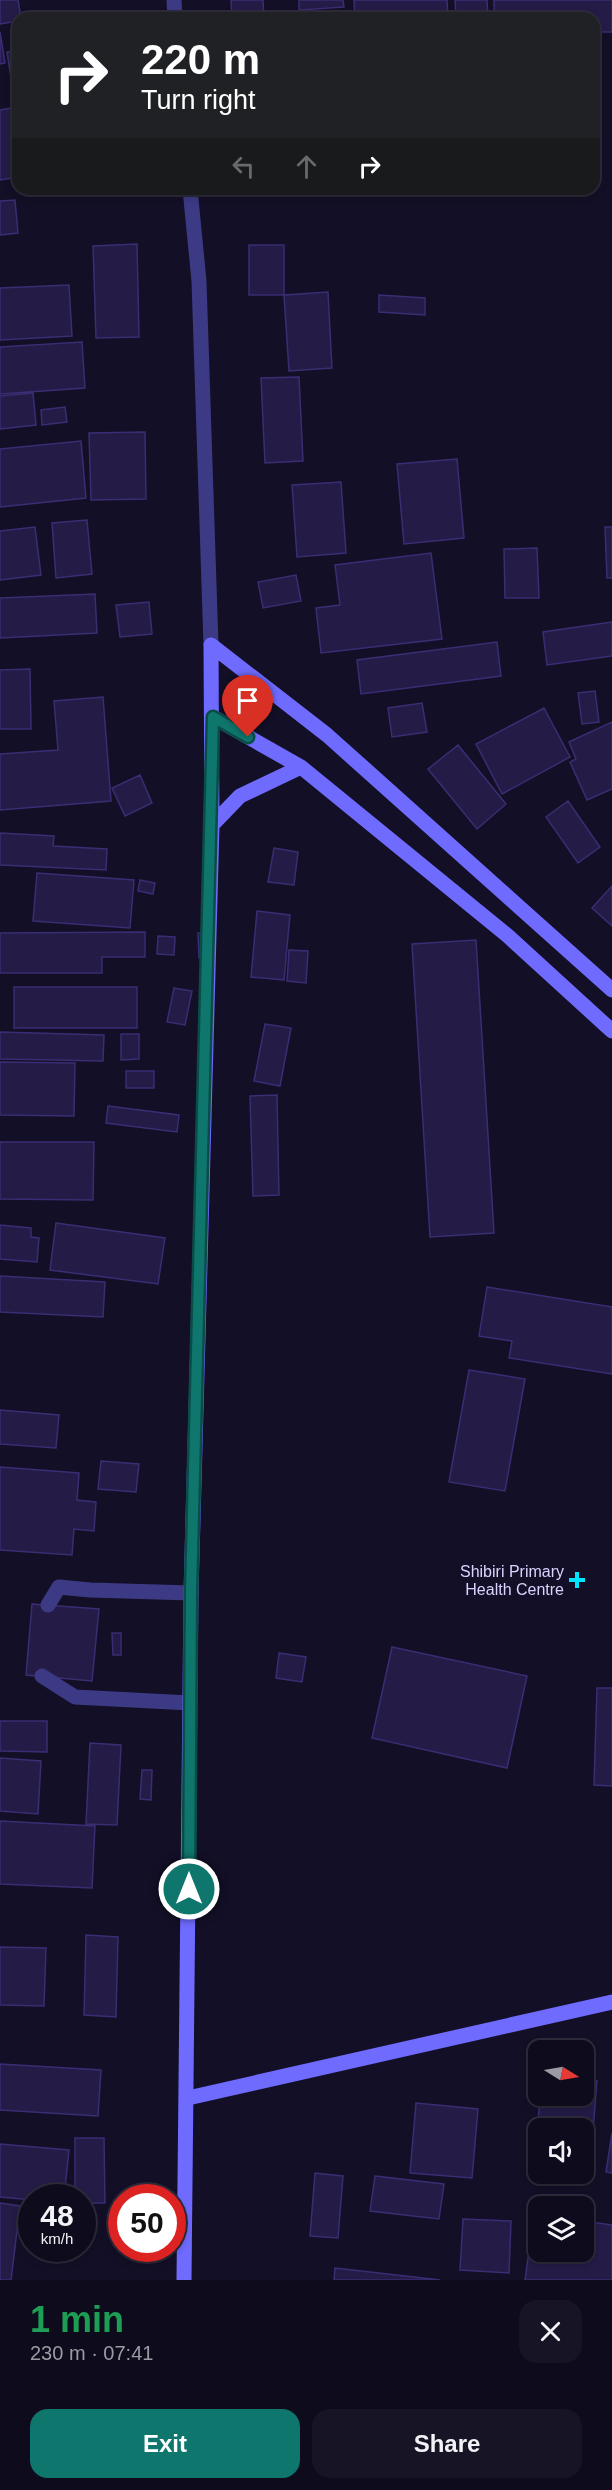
<!DOCTYPE html>
<meta charset="utf-8">
<style>
:root{--surface:#0e0b1c;--page:#171425;--text:#f1f3f6;--muted:#9b9ba3;--line:#2e2b3b;--accent:#0f766e}
body{margin:0;font-family:Helvetica,sans-serif;background:var(--page);color:var(--text);height:100vh;display:flex;flex-direction:column;font-size:22px;white-space:nowrap}
*{box-sizing:border-box;margin:0}
p{font-size:20px;color:var(--muted)}
.icon{flex:none;width:33px;height:33px;fill:none;stroke:currentColor;stroke-width:2;stroke-linecap:round;stroke-linejoin:round}
.map{position:relative;height:2280px;overflow:hidden}
.sheet{display:flex;flex-direction:column;background:var(--surface);flex:1}
.sheet>*{flex:none}
.guide{position:absolute;left:12px;top:12px;width:588px;height:183px;border-radius:18px;box-shadow:0 3px 9px #0003,0 0 0 2px var(--line);background:#202124;color:#fff;overflow:hidden}
.needle{width:39px;rotate:101deg}
.tools{position:absolute;left:528px;top:2040px;display:grid;gap:12px}
.tools a{display:grid;place-items:center;width:66px;height:66px;border-radius:12px;background:var(--surface);box-shadow:0 3px 9px #0003,0 0 0 2px var(--line);font-size:30px}
.speed{position:absolute;left:18px;top:2184px;display:flex;gap:12px;font-size:30px;font-weight:700;text-align:center}
.speed>*{display:grid;place-content:center;width:78px;height:78px;border-radius:50%;background:var(--surface);box-shadow:0 3px 9px #0003,0 0 0 2px var(--line);line-height:1}
.speed small{font-size:15px;font-weight:400}
.speed .limit{border:9px solid #d22;background:#fff;color:#111}
.pin{position:absolute;display:grid;place-items:center;width:51px;height:51px;color:#fff;margin:-62px -26px;border-radius:50% 50% 50% 0;rotate:-45deg;box-shadow:0 0 6px #0007}
.pin .icon{rotate:45deg}
.me{position:absolute;width:66px;margin:-33px;rotate:0deg;stroke-linejoin:round;filter:drop-shadow(0 0 4px #0008)}
.turn{display:flex;align-items:center;gap:21px;height:126px;padding:0 30px;font-size:27px}
.turn .icon{width:78px;height:78px;stroke-width:2.5}
.turn b{display:block;font-size:42px;line-height:51px}
.lanes{display:flex;align-items:center;height:57px;padding:0 30px;background:#0003;justify-content:center;gap:30px;direction:ltr}
.lanes .off{opacity:.35}
.round{display:grid;place-items:center;flex:none;width:63px;height:63px;border-radius:18px;background:var(--page)}
.headline{display:flex;align-items:center;justify-content:space-between;height:102px;padding:0 30px}
h1{font-size:36px;font-weight:600;line-height:45px;color:#1e9e55}
.action{display:flex;gap:12px;margin-top:auto;padding:12px 30px}
.action a{flex:1;height:69px;border-radius:18px;background:var(--accent);color:#fff;font-size:24px;font-weight:600;line-height:69px;text-align:center}
.action a+a{background:var(--page);color:var(--text)}
.map>svg:first-child{display:block}
.building{fill:#241b47;stroke:#3b2d73;stroke-width:1.5;fill-rule:evenodd}
.lines{fill:none;stroke-linecap:round;stroke-linejoin:round}
.service{stroke:#3d3a85;stroke-width:15}
.tertiary{stroke:#3d3a85;stroke-width:15}
.secondary{stroke:#6f6bff;stroke-width:15}
.route-casing{stroke:#0a4d48;stroke-width:15}
.route{stroke:#0f766e;stroke-width:10}
.poi-dot{fill:#00e5ff;stroke:#130f26;stroke-width:2}
.labels{text-anchor:middle;dominant-baseline:central;stroke-width:6;stroke-linejoin:round;paint-order:stroke}
.poi-label{font-size:16px;fill:#d9d4ff;stroke:#130f26;text-anchor:end}
</style>
<div class="map">
<svg width="612" height="2280" viewBox="0 0 612 2280">
<rect width="100%" height="100%" fill="#130f26"/>
<path class="building" d="M0,0H18L21,18L18,21L0,24Z
M231,0H263L264,18H232Z
M299,0H343L344,7L299,10Z
M354,0H447L448,18H355Z
M455,0H487L488,18H456Z
M494,0H612V32H594V18H494Z
M0,32L5,63L0,64Z
M18,50V96L14,97L7,52Z
M18,107V177L0,180V110Z
M15,200L18,233L0,235V201Z
M137,244L139,337L96,338L93,246Z
M249,245H284V295H249Z
M69,285L72,336L0,340V288Z
M328,292L332,368L289,371L284,295Z
M379,295L425,298V315L379,312Z
M82,342L85,388L0,394V347Z
M299,377L303,461L265,463L261,378Z
M33,393L36,425L0,429V396Z
M65,407L67,422L42,425L41,410Z
M145,432L146,499L91,500L89,433Z
M81,441L86,498L0,507V449Z
M457,459L464,538L404,544L397,464Z
M341,482L346,553L297,557L292,485Z
M87,520L92,574L56,578L52,523Z
M35,527L41,575L0,580V531Z
M605,527H612V578H607Z
M537,548L539,598H505L504,549Z
M431,553L442,639L321,653L316,608L340,605L335,565Z
M296,575L301,601L263,608L258,582Z
M95,594L97,633L0,638V598Z
M149,602L152,634L120,637L116,605Z
M612,622V656L547,665L543,632Z
M497,642L501,676L361,694L357,660Z
M30,669L31,729H0V670Z
M595,691L599,722L582,724L578,693Z
M103,697L111,801L0,810V754L58,750L54,701Z
M422,703L427,732L392,737L388,708Z
M544,708L570,757L502,794L476,744Z
M612,722V789L587,800L570,762L576,759L569,742Z
M458,745L506,804L477,829L428,769Z
M140,775L152,803L125,816L112,788Z
M568,801L600,847L578,863L546,817Z
M0,833L54,836L53,846L107,849L106,870L0,865Z
M274,848L298,852L294,885L268,882Z
M37,873L134,880L130,928L33,921Z
M140,880L155,883L153,894L138,891Z
M612,886V926L592,908Z
M257,911L290,915L284,980L251,977Z
M145,932V957H102V973H0V933Z
M198,933H205L206,957L199,958Z
M158,936L175,937L174,955L157,954Z
M476,940L494,1233L430,1237L412,944Z
M289,950L308,951L306,983L287,981Z
M14,987H137V1028H14Z
M174,988L192,991L185,1025L167,1022Z
M265,1024L291,1028L280,1086L254,1081Z
M0,1032L104,1035L103,1061L0,1059Z
M121,1034H139V1059L121,1060Z
M0,1062L75,1063L74,1116L0,1115Z
M126,1071H154V1088H126Z
M277,1095L279,1195L253,1196L250,1096Z
M108,1106L179,1115L177,1132L106,1123Z
M0,1142H94L93,1200L0,1199Z
M56,1223L165,1238L158,1284L50,1270Z
M0,1225L31,1228V1237L39,1238L37,1262L0,1259Z
M0,1276L105,1282L103,1317L0,1312Z
M487,1287L612,1307V1374L509,1358L512,1341L479,1336Z
M469,1370L525,1379L505,1491L449,1482Z
M0,1410L59,1415L56,1448L0,1444Z
M101,1461L139,1464L136,1492L98,1489Z
M0,1467L79,1473L77,1500L96,1502L94,1531L74,1529L72,1555L0,1550Z
M32,1604L99,1609L92,1681L26,1675Z
M112,1633H121V1655H113Z
M392,1647L527,1676L507,1768L372,1738Z
M279,1653L306,1657L302,1682L276,1678Z
M597,1688H612V1786L594,1785Z
M0,1721H47V1752L0,1751Z
M90,1743L121,1745L117,1825L86,1824Z
M0,1758L41,1761L38,1814L0,1811Z
M142,1770H152L151,1800L140,1799Z
M0,1821L95,1826L92,1888L0,1884Z
M86,1935L118,1937L116,2017L84,2015Z
M0,1947L46,1948L44,2006L0,2005Z
M0,2064L101,2070L98,2116L0,2110Z
M584,2080L597,2081L589,2180L534,2175L540,2096H584ZM538,2128H584V2174H538Z
M416,2103L478,2109L472,2178L410,2173Z
M612,2133V2173L606,2172Z
M75,2138H104L105,2203H82V2198H75Z
M0,2144L69,2150L64,2198H32V2200L0,2197Z
M315,2173L343,2176L338,2238L310,2236Z
M375,2176L444,2184L439,2219L370,2211Z
M0,2203L20,2206L11,2280H0Z
M534,2214H538V2252H584V2221L612,2225V2280H525Z
M463,2219L511,2221L509,2273L460,2270Z
M335,2268L440,2280H334Z"/>
<g class="lines">
<path class="service" d="M48,1605L59,1587L90,1590L191,1593
M42,1676L75,1697L190,1703"/>
<path class="tertiary" d="M174,0L175,18
M190,189L199,281L211,645"/>
<path class="secondary" d="M211,645L327,735L612,990
M213,717L301,767L508,936L612,1031
M212,825L240,796L301,767
M188,2098L612,2002
M184,2280L191,1593L212,825L211,645"/>
</g>
<g class="lines">
<defs>
<path id="route" d="M189,1889L191,1593L213,717L248,737"/>
</defs>
<use href="#route" class="route-casing"/>
<use href="#route" class="route"/>
</g>
<path class="poi-dot" d="M574 1571h6v6h6v6h-6v6h-6v-6h-6v-6h6z"/>
<g class="labels">
<g class="poi-label">
<text x="564" y="1571">Shibiri Primary<tspan x="564" dy="18">Health Centre</tspan></text>
</g>
</g>
</svg>
<div class="tools">
<a><svg class="needle" viewBox="-14 -14 28 28"><path d="M0-13l5 13h-10z" fill="#e53935"/><path d="M0 13l5-13h-10z" fill="#9b9ba3"/></svg></a>
<a><svg class="icon" aria-label="sound" viewBox="0 0 24 24"><path d="M4 9h4l5-4v14l-5-4H4zM17 9q2 3 0 6"/></svg></a>
<a><svg class="icon" aria-label="layers" viewBox="0 0 24 24"><path d="M12 4l9 5-9 5-9-5zM3 14l9 5 9-5"/></svg></a>
</div>
<div class="speed"><div>48<small>km/h</small></div><div class="limit">50</div></div>
<div class="pin" style="left:248px;top:737px;background:#d93025"><svg class="icon" aria-label="arrive" viewBox="0 0 24 24"><path d="M6 21V4h12l-3 4 3 4H6"/></svg></div>
<svg class="me" style="left:189px;top:1889px" viewBox="-20 -20 40 40"><circle r="17" fill="#0f766e" stroke="#fff" stroke-width="3"/><path d="M0-11L8 9 0 5-8 9z" fill="#fff"/></svg>
<div class="guide">
<div class="turn"><svg class="icon" aria-label="right" viewBox="0 0 24 24"><path d="M7 20v-9h11M14 6l5 5-5 5"/></svg><div><b>220 m</b>Turn right</div></div>
<div class="lanes"><svg class="icon off" aria-label="left" viewBox="0 0 24 24"><path d="M17 20v-9H6M10 6l-5 5 5 5"/></svg><svg class="icon off" aria-label="ahead" viewBox="0 0 24 24"><path d="M12 20V5M6 11l6-6 6 6"/></svg><svg class="icon" aria-label="right" viewBox="0 0 24 24"><path d="M7 20v-9h11M14 6l5 5-5 5"/></svg></div>
</div>
</div>
<section class="sheet">
<div class="headline"><div><h1>1 min</h1><p>230 m · 07:41</p></div><a class="round"><svg class="icon" aria-label="close" viewBox="0 0 24 24"><path d="M6 6l12 12M18 6L6 18"/></svg></a></div>
<div class="action"><a>Exit</a><a>Share</a></div>
</section>
